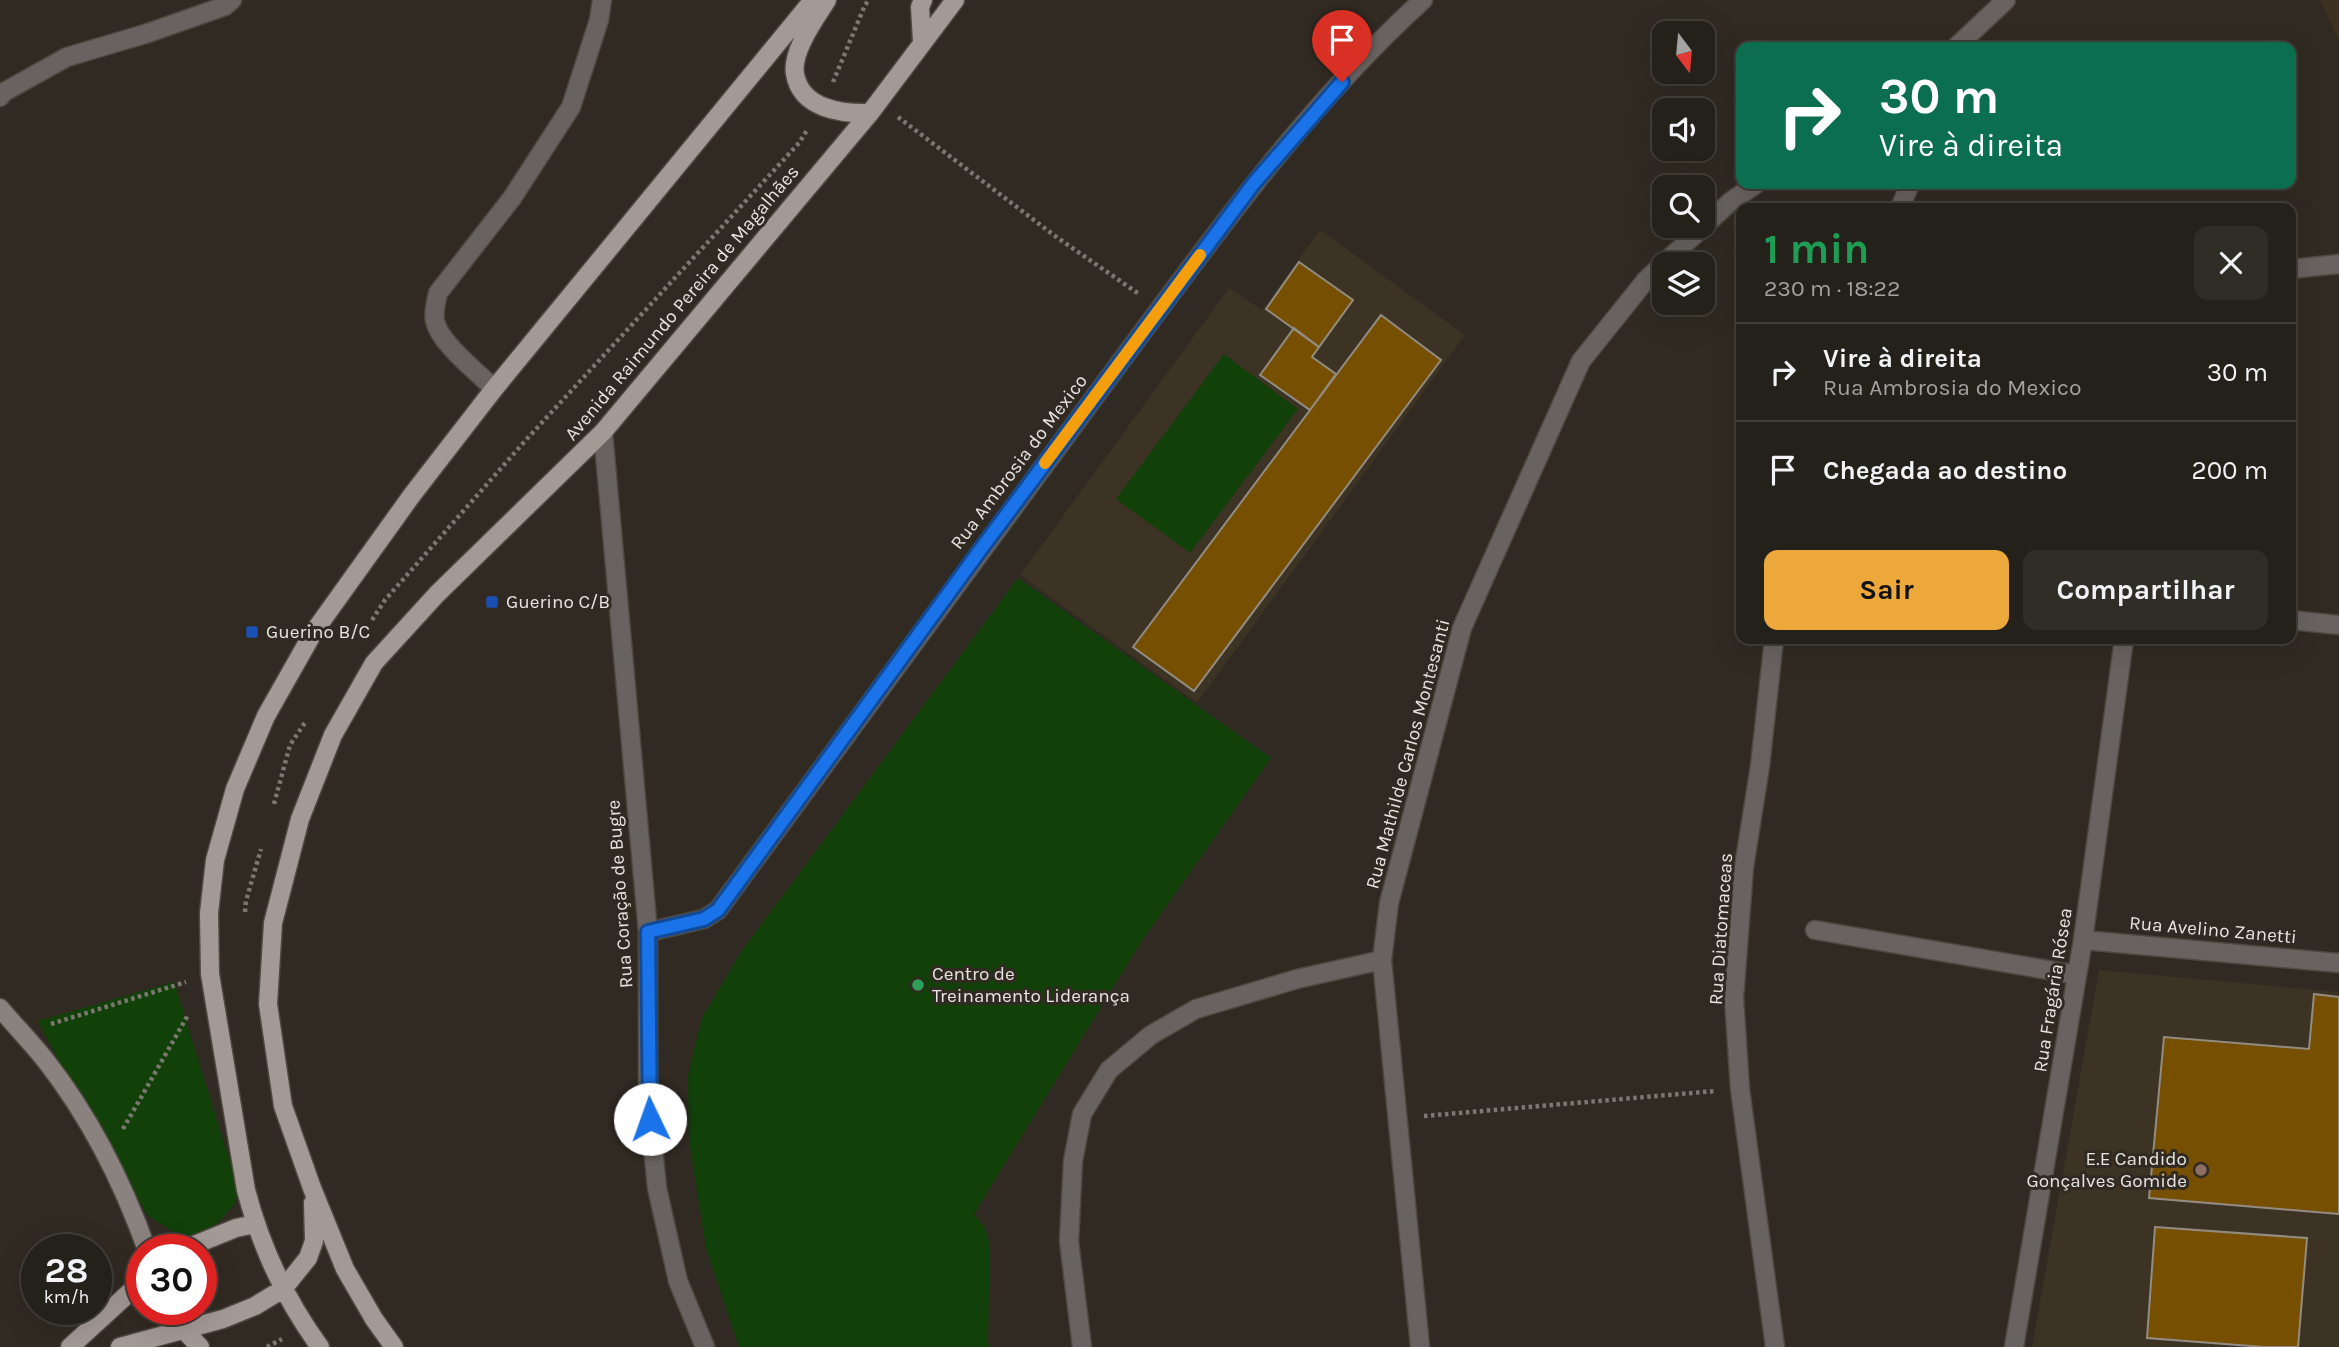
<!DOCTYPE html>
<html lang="pt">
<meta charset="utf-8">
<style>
:root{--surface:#24201a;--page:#302d27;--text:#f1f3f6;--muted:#a3a3a2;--line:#413e39;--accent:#eda83b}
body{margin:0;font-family:Karla,sans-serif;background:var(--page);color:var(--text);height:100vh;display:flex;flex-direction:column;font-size:26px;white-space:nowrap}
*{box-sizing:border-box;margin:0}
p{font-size:23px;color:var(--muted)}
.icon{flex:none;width:38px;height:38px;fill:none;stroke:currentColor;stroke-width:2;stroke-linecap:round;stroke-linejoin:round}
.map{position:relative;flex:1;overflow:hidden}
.sheet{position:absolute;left:1736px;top:203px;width:560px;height:441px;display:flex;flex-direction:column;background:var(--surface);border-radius:14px;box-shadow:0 7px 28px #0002,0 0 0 2px var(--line)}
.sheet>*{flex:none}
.top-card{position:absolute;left:1736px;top:42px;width:560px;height:147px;border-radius:14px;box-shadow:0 7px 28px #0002,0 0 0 2px var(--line);background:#0b6e4f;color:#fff;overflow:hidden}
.needle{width:46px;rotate:164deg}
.fabs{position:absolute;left:1652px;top:21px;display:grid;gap:14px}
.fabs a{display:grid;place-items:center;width:63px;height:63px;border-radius:14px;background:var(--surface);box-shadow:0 7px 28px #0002,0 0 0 2px var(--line);font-size:35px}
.speed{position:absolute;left:21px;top:1234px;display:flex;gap:14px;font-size:35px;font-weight:700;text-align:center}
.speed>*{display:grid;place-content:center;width:91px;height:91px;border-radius:50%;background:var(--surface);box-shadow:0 7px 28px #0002,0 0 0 2px var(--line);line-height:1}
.speed small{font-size:18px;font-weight:400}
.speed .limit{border:10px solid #d22;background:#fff;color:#111}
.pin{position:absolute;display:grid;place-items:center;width:60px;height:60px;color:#fff;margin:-72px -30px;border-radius:50% 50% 50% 0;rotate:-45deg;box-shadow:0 0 7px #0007}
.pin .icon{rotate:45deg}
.me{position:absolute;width:77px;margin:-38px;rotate:357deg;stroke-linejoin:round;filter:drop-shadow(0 0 5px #0008)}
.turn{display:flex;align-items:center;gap:24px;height:147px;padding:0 28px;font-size:32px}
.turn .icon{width:91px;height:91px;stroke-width:2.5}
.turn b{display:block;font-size:49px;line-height:60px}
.round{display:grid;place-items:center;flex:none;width:74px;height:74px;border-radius:14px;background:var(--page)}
.headline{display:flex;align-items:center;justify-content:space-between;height:119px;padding:0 28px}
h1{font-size:42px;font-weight:700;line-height:52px;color:#1e9e55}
.action{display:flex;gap:14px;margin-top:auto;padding:14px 28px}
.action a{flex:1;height:80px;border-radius:14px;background:var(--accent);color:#111;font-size:28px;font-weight:700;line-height:80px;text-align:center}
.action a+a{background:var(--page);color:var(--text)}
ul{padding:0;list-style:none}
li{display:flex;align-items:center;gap:21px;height:98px;padding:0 28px;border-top:2px solid var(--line)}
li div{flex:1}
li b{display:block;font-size:26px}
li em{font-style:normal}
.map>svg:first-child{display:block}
.built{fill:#3c3325}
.medical{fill:#3c3021}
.green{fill:#114009}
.building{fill:#764f00;stroke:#938c82;stroke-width:2}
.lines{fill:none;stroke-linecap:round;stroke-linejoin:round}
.minor-casing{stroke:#4d4840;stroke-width:21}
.secondary-casing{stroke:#4d4840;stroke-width:21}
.primary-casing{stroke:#4d4840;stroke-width:21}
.path{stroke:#7c7770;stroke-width:4.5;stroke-dasharray:3.5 3.5;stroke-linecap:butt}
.minor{stroke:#686360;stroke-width:18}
.secondary{stroke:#8a827e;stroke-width:18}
.primary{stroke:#a49a95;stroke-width:18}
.route-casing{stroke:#114b97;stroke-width:18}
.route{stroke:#1a73e8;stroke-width:12}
.slow{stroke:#f59e0b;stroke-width:12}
.transit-dot{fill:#1a4fb4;stroke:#302a22;stroke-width:2.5}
.leisure-dot{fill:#2e9e5b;stroke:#302a22;stroke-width:2.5}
.education-dot{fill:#8d6e63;stroke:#302a22;stroke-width:2.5}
.labels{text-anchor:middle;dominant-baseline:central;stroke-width:6;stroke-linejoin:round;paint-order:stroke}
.street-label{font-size:19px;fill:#e8e4df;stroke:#302a22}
.poi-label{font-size:19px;fill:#e8e4df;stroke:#302a22;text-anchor:start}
</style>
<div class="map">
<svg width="2339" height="1347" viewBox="0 0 2339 1347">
<rect width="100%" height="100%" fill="#302a22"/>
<path class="built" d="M1320,230L1465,335L1197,703L1020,575L1229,288L1262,310Z
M2099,970L2339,992V1347H2032Z"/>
<path class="medical" d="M2320,0H2339V42Z"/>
<path class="green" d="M1224,354L1298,409L1190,553L1116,499Z
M1018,578L1271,758L1141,942L974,1214L985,1228L990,1245L988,1343L991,1347H739L706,1248L689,1140L688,1075L702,1018L741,952Z
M174,982L239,1191L234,1205L215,1226L189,1237L178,1235L147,1215L94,1113L64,1071L38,1021Z"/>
<path class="building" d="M1299,262L1353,300L1319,347L1266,309Z
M1381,315L1441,360L1194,691L1133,647Z
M1294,328L1319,347L1312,357L1336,374L1310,410L1260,375Z
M2314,994L2339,997V1214L2149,1198L2164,1037L2309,1049Z
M2155,1227L2307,1238L2298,1347H2264L2147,1338Z"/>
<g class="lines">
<defs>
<path id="minor" d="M1956,47L2006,0
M0,97L4,92L67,57L145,34L225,6L232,0
M1900,208L1910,184
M2291,269L2339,264
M494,389C478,372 440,344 435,321C433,312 436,303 438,293L512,198L571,107L599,20L602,0
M603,432L648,932V1096L657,1188L678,1281L705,1347
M2291,620L2339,625
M1774,639L1760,766L1744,867L1734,998L1740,1089L1775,1347
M1815,930L2077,975
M648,932L704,919L718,910C850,729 982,548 1116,368C1211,240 1304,108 1423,0
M2083,940L2339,963
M1082,1347L1069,1241L1073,1161L1082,1114L1109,1070L1151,1035L1196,1009L1297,979L1382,960
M1420,1347L1382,960L1389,903L1462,628L1581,361L1646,280L1730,202L1756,184
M2014,1347L2083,940L2124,639"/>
<path id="secondary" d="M0,1008C15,1026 32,1043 46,1061C89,1116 123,1183 147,1250"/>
<path id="primary" d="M827,0C816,18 791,51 795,74C801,109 842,114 870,113
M922,41L920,7L923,0
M182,1250L236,1228L255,1224
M172,1309L184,1330L200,1347
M70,1347L142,1281
M120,1347L223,1319L255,1306L283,1289L308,1258L314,1241L313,1203
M320,1347C285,1299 261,1247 246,1190L210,974L209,913L215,860L235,789L266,716L313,633L412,495L494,389L813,0
M394,1347L374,1319L345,1269L312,1188L283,1106L268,1004L273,923L300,819L333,735L374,663L437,594L603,432L870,113L955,0"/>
</defs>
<use href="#minor" class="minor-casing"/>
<use href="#secondary" class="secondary-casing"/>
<use href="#primary" class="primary-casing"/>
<path class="path" d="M833,82L865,5L869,0
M898,117L1055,236L1139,294
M372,620L385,600L525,441L799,143L807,130
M2079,639L2098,642
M274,804L290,745L306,721
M245,912L246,901L261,849
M51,1024L186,982
M1424,1116L1715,1091
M123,1129L188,1015
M267,1347L282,1339"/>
<use href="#minor" class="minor"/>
<use href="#secondary" class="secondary"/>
<use href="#primary" class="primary"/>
</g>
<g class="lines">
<defs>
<path id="route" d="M650,1119L648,932L704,919L718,910L978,553L1254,183L1342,82"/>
</defs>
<use href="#route" class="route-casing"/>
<use href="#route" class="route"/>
<path class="slow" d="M1045,463L1200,255"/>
</g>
<g class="transit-dot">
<rect x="485" y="595" width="14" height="14" rx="3.5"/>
<rect x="245" y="625" width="14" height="14" rx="3.5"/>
</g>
<circle class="leisure-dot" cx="918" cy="985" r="7"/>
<circle class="education-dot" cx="2201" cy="1170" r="7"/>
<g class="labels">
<g class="street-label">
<text transform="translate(682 303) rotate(-50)">Avenida Raimundo Pereira de Magalhães</text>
<text transform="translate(1019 462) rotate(-53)">Rua Ambrosia do Mexico</text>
<text transform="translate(1408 754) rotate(-75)">Rua Mathilde Carlos Montesanti</text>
<text transform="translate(620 894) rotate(-94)">Rua Coração de Bugre</text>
<text transform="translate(1721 929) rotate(-86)">Rua Diatomaceas</text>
<text transform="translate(2213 930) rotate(5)">Rua Avelino Zanetti</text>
<text transform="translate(2053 990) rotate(-81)">Rua Fragária Rósea</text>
</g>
<g class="poi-label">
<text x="506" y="602">Guerino C/B</text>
<text x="266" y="632">Guerino B/C</text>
<text x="932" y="974">Centro de<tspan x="932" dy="22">Treinamento Liderança</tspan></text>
<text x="2187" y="1159" text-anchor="end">E.E Candido<tspan x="2187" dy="22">Gonçalves Gomide</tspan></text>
</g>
</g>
</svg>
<div class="fabs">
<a><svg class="needle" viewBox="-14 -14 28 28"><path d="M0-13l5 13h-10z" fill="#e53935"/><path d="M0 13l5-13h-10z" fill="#a3a3a2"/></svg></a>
<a><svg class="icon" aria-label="sound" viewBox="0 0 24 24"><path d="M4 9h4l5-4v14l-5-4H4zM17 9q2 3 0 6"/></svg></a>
<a><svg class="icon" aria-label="search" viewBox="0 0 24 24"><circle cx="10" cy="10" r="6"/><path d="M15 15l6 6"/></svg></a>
<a><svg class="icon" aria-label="layers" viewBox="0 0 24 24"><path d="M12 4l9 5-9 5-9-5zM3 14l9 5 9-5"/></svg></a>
</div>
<div class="speed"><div>28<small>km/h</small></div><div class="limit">30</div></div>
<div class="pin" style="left:1342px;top:82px;background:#d93025"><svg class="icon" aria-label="arrive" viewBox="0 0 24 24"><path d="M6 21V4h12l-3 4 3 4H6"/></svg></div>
<svg class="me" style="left:650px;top:1119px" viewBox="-20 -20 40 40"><circle r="19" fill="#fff"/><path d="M0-13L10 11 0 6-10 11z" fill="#1a73e8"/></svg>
<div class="top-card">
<div class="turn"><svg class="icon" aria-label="right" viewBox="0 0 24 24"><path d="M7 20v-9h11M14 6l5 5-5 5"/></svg><div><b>30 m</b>Vire à direita</div></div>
</div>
<section class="sheet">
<div class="headline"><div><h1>1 min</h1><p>230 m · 18:22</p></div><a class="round"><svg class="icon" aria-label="close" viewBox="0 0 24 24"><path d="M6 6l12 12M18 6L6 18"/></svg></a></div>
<ul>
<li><svg class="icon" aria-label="right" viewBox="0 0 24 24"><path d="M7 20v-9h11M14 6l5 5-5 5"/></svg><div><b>Vire à direita</b><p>Rua Ambrosia do Mexico</p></div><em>30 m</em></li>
<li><svg class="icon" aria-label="arrive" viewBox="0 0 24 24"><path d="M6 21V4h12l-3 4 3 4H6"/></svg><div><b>Chegada ao destino</b></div><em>200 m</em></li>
</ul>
<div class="action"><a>Sair</a><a>Compartilhar</a></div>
</section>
</div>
